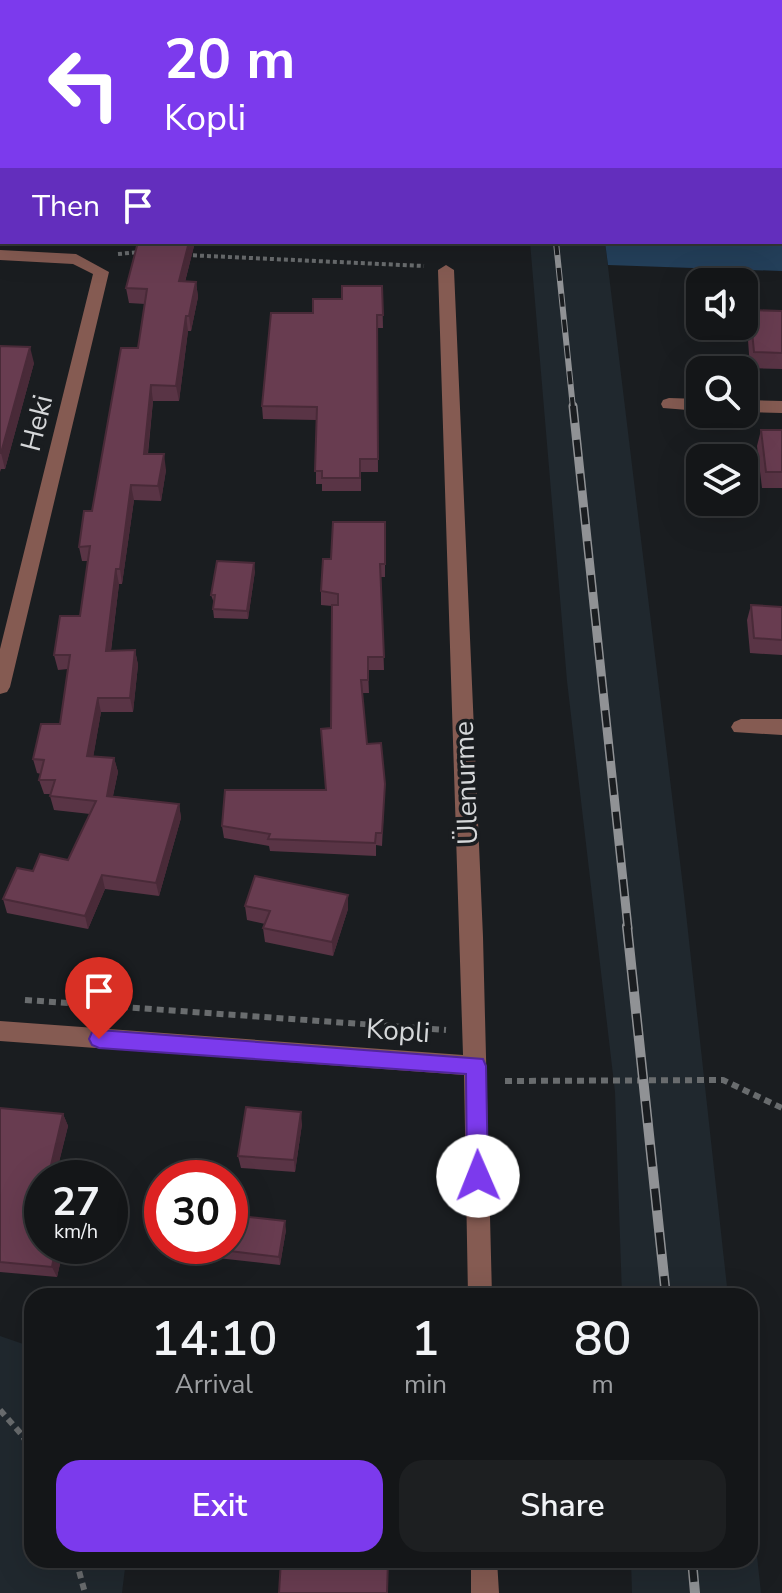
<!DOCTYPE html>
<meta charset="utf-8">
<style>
:root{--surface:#141618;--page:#1d1f21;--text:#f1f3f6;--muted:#9d9fa2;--line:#333537;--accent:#7c3aed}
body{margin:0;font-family:"Nunito Sans",sans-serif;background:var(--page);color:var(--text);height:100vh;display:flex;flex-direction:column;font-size:30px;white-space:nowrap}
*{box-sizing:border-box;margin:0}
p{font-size:26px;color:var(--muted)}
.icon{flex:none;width:44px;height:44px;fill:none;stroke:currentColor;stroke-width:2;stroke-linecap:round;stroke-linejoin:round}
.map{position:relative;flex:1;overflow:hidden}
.panel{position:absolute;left:24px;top:1288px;width:734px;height:280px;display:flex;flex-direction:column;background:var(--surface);border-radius:24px;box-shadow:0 8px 32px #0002,0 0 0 2px var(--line)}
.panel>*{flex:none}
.banner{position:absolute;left:0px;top:0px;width:782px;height:244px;box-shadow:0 8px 32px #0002,0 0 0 2px var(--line);background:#7c3aed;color:#fff;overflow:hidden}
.buttons{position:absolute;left:686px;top:268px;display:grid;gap:16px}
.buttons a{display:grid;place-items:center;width:72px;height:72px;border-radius:16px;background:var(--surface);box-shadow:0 8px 32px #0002,0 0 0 2px var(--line);font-size:40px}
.speed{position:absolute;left:24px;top:1160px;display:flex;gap:16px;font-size:40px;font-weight:700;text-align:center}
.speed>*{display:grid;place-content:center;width:104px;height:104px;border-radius:50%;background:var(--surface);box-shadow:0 8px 32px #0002,0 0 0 2px var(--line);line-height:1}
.speed small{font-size:20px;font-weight:400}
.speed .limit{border:12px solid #d22;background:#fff;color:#111}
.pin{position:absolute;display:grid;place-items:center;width:68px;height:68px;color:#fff;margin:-82px -34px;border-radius:50% 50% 50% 0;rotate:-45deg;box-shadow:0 0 8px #0007}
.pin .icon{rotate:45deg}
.me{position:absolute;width:88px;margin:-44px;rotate:359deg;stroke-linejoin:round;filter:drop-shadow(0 0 6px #0008)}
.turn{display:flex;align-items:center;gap:28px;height:168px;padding:0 32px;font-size:36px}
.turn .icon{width:104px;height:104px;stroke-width:2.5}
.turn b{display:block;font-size:56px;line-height:68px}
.then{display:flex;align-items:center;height:76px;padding:0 32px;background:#0003;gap:16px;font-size:30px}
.eta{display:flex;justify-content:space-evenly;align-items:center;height:136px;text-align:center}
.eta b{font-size:48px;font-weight:600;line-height:56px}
.primary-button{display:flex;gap:16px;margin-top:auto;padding:16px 32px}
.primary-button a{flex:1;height:92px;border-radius:24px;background:var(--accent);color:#fff;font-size:32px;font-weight:600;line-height:92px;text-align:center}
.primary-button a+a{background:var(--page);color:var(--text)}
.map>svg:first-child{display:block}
.built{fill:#20282e}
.green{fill:#24405b}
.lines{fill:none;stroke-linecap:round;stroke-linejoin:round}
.path-far1{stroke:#696c6e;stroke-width:4;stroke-dasharray:4 3;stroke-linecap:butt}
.path{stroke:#696c6e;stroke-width:6;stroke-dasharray:7 5;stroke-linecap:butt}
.minor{fill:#855b52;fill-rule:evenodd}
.rail-far2-casing{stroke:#909295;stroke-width:6}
.rail-far1-casing{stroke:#909295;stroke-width:9}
.rail-casing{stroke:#909295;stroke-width:10}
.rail-far2{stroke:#1a1d20;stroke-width:4;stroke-dasharray:13;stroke-linecap:butt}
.rail-far1{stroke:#1a1d20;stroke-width:6;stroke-dasharray:17;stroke-linecap:butt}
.rail{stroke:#1a1d20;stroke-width:7;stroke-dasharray:22;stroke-linecap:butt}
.wall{fill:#593445}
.shaded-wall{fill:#492a38}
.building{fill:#683c50;stroke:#492a38;stroke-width:2}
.route{fill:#7c3aed;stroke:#51269a;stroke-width:2}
.labels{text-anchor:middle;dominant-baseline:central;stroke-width:7;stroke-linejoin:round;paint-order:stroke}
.street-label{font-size:28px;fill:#d5d7d9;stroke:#1a1d20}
</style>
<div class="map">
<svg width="782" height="1593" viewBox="0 0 782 1593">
<rect width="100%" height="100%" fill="#1a1d20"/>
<path class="built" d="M530,242H605L684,895L728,1296H622L615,1092L567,681Z
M0,1336L32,1347V1560H126L122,1593H0Z
M750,1492L761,1593H632L631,1560H750Z"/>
<path class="green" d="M73,0H409L411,2H72Z
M573,0H782V271L608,265L605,242H780V2Z"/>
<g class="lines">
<path class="path-far1" d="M118,254L140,252
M186,255L424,266"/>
<path class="path" d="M25,1000L446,1030
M505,1081L723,1080L782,1108
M0,1410L23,1436L32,1454
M76,1560L85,1593"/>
<path class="minor" d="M0,24H2V32H0Z
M0,68H2V77H0Z
M0,250L76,254L109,272L10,687L7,692L0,694V649L93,274L73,264L0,260Z
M446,265L454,270L483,937L492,1296H468L464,1075L0,1041V1021L463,1055L438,270Z
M669,398L700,399V411L663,408L661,404L663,400Z
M744,400L782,401V413L744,412Z
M741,719H782V735L734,732L731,727L734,722Z
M471,1560H497L499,1593H471Z"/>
<defs>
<path id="rail-far2" d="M556,242L573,408"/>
<path id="rail-far1" d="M573,406L628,928"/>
<path id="rail" d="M627,926L666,1296
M692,1560L695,1593"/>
</defs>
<use href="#rail-far2" class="rail-far2-casing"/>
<use href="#rail-far1" class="rail-far1-casing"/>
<use href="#rail" class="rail-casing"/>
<use href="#rail-far2" class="rail-far2"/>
<use href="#rail-far1" class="rail-far1"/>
<use href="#rail" class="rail"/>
</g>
<path class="wall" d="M0,159H2V221H0Z
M138,242H195L185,282H196L198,297L191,331H188L179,401H153L148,454L166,470L161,501L134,500L122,584H119L111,651L135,650L138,665L133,712H101L93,757L114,758L118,772L113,796L179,804L181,818L159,896L105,889L88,929L7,913L3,899L33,871L68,860L90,814L54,810L50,796L51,794H44L39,780L41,774L37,773L33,759L60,724L68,669L58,670L54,655L80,616L88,561H82L79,547L92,511L138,348L145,304L129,303L126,288Z
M382,286L383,328H377L378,472H361V491H322V484H316V420L263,419L262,406L313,313L342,299Z
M750,310L782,311V369L750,368L747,326Z
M0,346L34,363L5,469H1L0,472Z
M761,430H782V488H762L757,446Z
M385,522V577H381L384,670H368L369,693H362L367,744L385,784L382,846L376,845V856L270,851L269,846L224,838L222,826L326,790L331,728L332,606L321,605V591L331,559Z
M255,571L248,619L214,618L213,609L214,603L211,595Z
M751,605L782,607V655L750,653L747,620Z
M245,906L348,909L333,956L265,942L263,928L265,924L247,920Z
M0,1108L63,1114L68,1126L55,1178H42V1246H64L57,1277L0,1272Z
M302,1124L295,1172L241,1168L238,1156Z
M286,1230L280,1265L181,1254L179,1246H230Z"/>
<path class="shaded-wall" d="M2,118V137L0,139V120Z
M189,242H195L181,297L179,281Z
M196,282L198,297L191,331L189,316Z
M186,316L188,331L179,401L176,386Z
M30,347L34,363L5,469L1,453Z
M151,385L153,401L146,469L144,454Z
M164,454L166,470L161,501L158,486Z
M131,485L134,500L122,584L120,569Z
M254,563L255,571L248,619L247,611Z
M116,569L119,584L109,666L106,651Z
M135,650L138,665L133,712L130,698Z
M98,698L101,712L91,770L87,756Z
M114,758L118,772L110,809L107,796Z
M179,804L181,818L159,896L156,883Z
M102,875L105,889L88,929L85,916Z
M348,895V909L333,956L332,942Z
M301,1112L302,1124L295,1172L294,1160Z
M63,1114L68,1126L55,1178H48Z
M285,1221L286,1230L280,1265L279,1257Z
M56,1246H64L57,1277L52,1267Z"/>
<path class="building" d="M0,85H2V118L0,120Z
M0,159H2V206H0Z
M138,242H189L179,281L196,282L189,316H186L176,386L151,385L144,454H164L158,486L131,485L120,569H116L106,651L135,650L130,698H98L87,756L114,758L107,796L179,804L156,883L102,875L85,916L3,899L17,868L33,871L40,854L68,860L96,801L50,796L55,780H39L44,760L33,759L41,724H60L70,655H54L60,616H80L90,546L79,547L84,511H92L121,348H138L147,289L126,288Z
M342,286H382L383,315H377L378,459H360V478H322V471H315L317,407L262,406L271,313H313V299H342Z
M750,310L782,311V353L754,352Z
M0,346L30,347L1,453H0Z
M761,430H782V472H766Z
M333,522H385V564H380L384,657H368V680H361L367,744L381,743L385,784L382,833H376L375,843L268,839L270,834L222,826L225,790H326L321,729L331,728L332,605H338V594L321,591L323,559H331Z
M217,561L254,563L247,611L213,609L215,595H211Z
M751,605L782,607V640L754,638Z
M255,876L348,895L332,942L263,928L270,911L245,906Z
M246,1107L301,1112L294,1160L238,1156Z
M0,1108L63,1114L48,1178H42V1201L40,1208H42V1246H56L52,1267L0,1262Z
M230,1215L285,1221L279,1257L189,1246H230Z
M281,1560H388L387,1593H279Z"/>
<path class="route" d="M99,1030L483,1059L486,1066L488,1176L485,1183L478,1186L470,1183L467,1176L466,1074L99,1048L92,1045L89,1039L92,1032Z"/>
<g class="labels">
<g class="street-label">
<text transform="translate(37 423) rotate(-76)">Heki</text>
<text transform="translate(466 783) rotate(-92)">Ülenurme</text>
<text transform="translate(398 1031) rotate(4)">Kopli</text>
</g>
</g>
</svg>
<div class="buttons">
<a><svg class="icon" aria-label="sound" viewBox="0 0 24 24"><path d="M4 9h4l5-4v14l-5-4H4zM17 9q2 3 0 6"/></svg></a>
<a><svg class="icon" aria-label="search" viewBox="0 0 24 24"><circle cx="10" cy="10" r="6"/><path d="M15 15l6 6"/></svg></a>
<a><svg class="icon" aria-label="layers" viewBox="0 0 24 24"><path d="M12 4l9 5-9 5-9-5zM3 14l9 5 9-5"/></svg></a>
</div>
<div class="speed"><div>27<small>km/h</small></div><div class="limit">30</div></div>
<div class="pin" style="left:99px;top:1039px;background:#d93025"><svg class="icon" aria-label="arrive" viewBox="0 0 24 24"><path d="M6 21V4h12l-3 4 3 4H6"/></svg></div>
<svg class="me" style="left:478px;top:1176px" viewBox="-20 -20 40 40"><circle r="19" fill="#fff"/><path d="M0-13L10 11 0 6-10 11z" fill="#7c3aed"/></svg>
<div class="banner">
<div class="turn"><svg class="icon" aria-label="left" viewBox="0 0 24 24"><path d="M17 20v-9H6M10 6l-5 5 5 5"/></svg><div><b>20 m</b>Kopli</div></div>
<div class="then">Then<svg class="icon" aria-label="arrive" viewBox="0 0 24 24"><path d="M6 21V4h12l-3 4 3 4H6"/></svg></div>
</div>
<section class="panel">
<div class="eta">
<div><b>14:10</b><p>Arrival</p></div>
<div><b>1</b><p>min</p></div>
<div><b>80</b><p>m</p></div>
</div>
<div class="primary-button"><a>Exit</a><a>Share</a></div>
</section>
</div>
